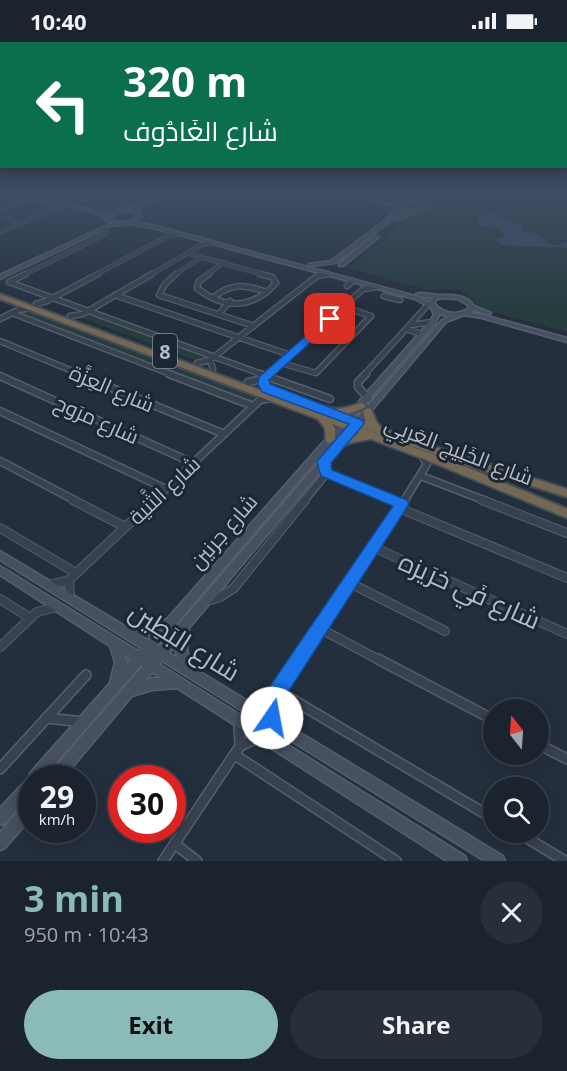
<!DOCTYPE html>
<meta charset="utf-8">
<style>
:root{--surface:#1b232e;--page:#282f3a;--text:#f1f3f6;--muted:#a0a4aa;--line:#39404a;--accent:#8bbbb9}
body{margin:0;font-family:"Open Sans",Cairo,sans-serif;background:var(--page);color:var(--text);height:100vh;display:flex;flex-direction:column;font-size:22px;white-space:nowrap}
*{box-sizing:border-box;margin:0}
p{font-size:20px;color:var(--muted)}
.icon{flex:none;width:33px;height:33px;fill:none;stroke:currentColor;stroke-width:2;stroke-linecap:round;stroke-linejoin:round}
.map{position:relative;height:819px;overflow:hidden}
.details{display:flex;flex-direction:column;background:var(--surface);flex:1}
.details>*{flex:none}
.top-card{position:absolute;left:0px;top:0px;width:567px;height:126px;box-shadow:0 3px 15px #0003,0 0 0 2px var(--line);background:#0b6e4f;color:#fff;overflow:hidden}
.needle{width:39px;rotate:343deg}
.fabs{position:absolute;left:483px;top:657px;display:grid;gap:12px}
.fabs a{display:grid;place-items:center;width:66px;height:66px;border-radius:50%;background:var(--surface);box-shadow:0 3px 15px #0003,0 0 0 2px var(--line);font-size:30px}
.speed{position:absolute;left:18px;top:723px;display:flex;gap:12px;font-size:30px;font-weight:700;text-align:center}
.speed>*{display:grid;place-content:center;width:78px;height:78px;border-radius:50%;background:var(--surface);box-shadow:0 3px 15px #0003,0 0 0 2px var(--line);line-height:1}
.speed small{font-size:15px;font-weight:400}
.speed .limit{border:9px solid #d22;background:#fff;color:#111}
.pin{position:absolute;display:grid;place-items:center;width:51px;height:51px;color:#fff;margin:-26px;border-radius:12px;box-shadow:0 3px 9px #0006}
.me{position:absolute;width:66px;margin:-33px;rotate:12deg;stroke-linejoin:round;filter:drop-shadow(0 0 4px #0008)}
.turn{display:flex;align-items:center;gap:21px;height:126px;padding:0 24px;font-size:27px}
.turn .icon{width:78px;height:78px;stroke-width:2.5}
.turn b{display:block;font-size:42px;line-height:51px}
.round{display:grid;place-items:center;flex:none;width:63px;height:63px;border-radius:32px;background:var(--page)}
.summary{display:flex;align-items:center;justify-content:space-between;height:102px;padding:0 24px}
h1{font-size:36px;font-weight:700;line-height:45px;color:var(--accent)}
.cta{display:flex;gap:12px;margin-top:auto;padding:12px 24px}
.cta a{flex:1;height:69px;border-radius:36px;background:var(--accent);color:#111;font-size:24px;font-weight:700;line-height:69px;text-align:center}
.cta a+a{background:var(--page);color:var(--text)}
.status{display:flex;justify-content:space-between;align-items:center;height:42px;padding:0 30px;background:var(--surface);direction:ltr}
.status svg{height:16px;fill:currentColor}
.map>svg:first-child{display:block}
.green{fill:#263c3f}
.water{fill:#394c67}
.lines{fill:none;stroke-linecap:round;stroke-linejoin:round}
.street-far4-casing{stroke:#565f6c;stroke-width:5}
.street-far3-casing{stroke:#565f6c;stroke-width:7}
.street-far2-casing{stroke:#565f6c;stroke-width:9}
.street-far1-casing{stroke:#565f6c;stroke-width:10}
.street-casing{stroke:#565f6c;stroke-width:12}
.secondary-casing{stroke:#565f6c;stroke-width:3}
.highway-casing{stroke:#434c59;stroke-width:4}
.street-far4{stroke:#38414e;stroke-width:4}
.street-far3{stroke:#38414e;stroke-width:4.5}
.street-far2{stroke:#38414e;stroke-width:6}
.street-far1{stroke:#38414e;stroke-width:8}
.street{stroke:#38414e;stroke-width:9}
.secondary{fill:#465061;fill-rule:evenodd}
.highway{fill:#746855;fill-rule:evenodd}
.route{fill:#1a73e8;stroke:#114b97;stroke-width:1.5}
.labels{text-anchor:middle;dominant-baseline:central;stroke-width:6;stroke-linejoin:round;paint-order:stroke}
.shield{fill:#1d2633;stroke:#878f9c;stroke-width:1.5}
.shield-label{font-size:20px;font-weight:bold;fill:#b4bcc9}
.street-label{font-size:21px;fill:#b4bcc9;stroke:#1d2633}
.near-street-label{font-size:26px;fill:#b4bcc9;stroke:#1d2633}
</style>
<div class="status"><b>10:40</b><svg viewBox="0 0 49 12"><path d="M0 12V9h3v3zM5 12V6h3v6zM10 12V3h3v9zM15 12V0h3v12zM26 1h20v11H26zM47 4h2v5h-2z"/></svg></div>
<div class="map">
<svg width="567" height="819" viewBox="0 0 567 819">
<rect width="100%" height="100%" fill="#242f3e"/>
<path class="green" d="M57,153H160L129,167H112Z
M377,153L434,158L437,155L429,154L455,155L438,162L435,166L463,153H567V290L488,269L468,257L467,251L452,247H424L348,226L396,188L393,186L409,173L429,166V163C415,155 393,156 377,153Z
M27,267L252,353L254,358L251,360L18,273L20,270Z
M88,272L207,314L208,317L197,319L85,277L83,275Z"/>
<path class="water" d="M488,170L495,171L499,176L521,182L523,183L521,188C526,190 531,190 536,192C548,197 546,208 567,200V206L502,203L496,198L505,194C499,181 491,186 480,184L477,173Z"/>
<g class="lines">
<defs>
<path id="street-far4" d="M19,153L60,165
M0,168L30,156
M0,175L21,181
M0,190L63,164L72,163
M187,211L265,233
M23,233L106,192L105,186
M95,233L170,193L178,192
M150,233L203,202L211,201
M174,233L202,215
M207,233L222,221
M322,233L327,232"/>
<path id="street-far3" d="M176,232L165,242L159,253L254,284
M209,232L199,239L197,246C224,268 253,267 276,241L272,235L260,232
M9,240L264,333
M9,240L26,232
M347,244L353,239
M115,253L290,313
M384,254L400,258
M214,255C232,240 246,243 267,250
M36,262L47,259L98,232
M12,271L173,333
M219,272L230,259
M70,274L83,272L152,232
M0,277L18,268L31,266
M410,283L433,280
M406,287L422,292
M0,299L82,333
M210,318L213,327
M197,321L210,318L317,234L327,232
M281,321L316,331L371,274L344,265
M267,333L363,247L376,245
M364,333L426,265"/>
<path id="street-far2" d="M78,332L224,392
M169,332L253,364
M260,332L330,357
M366,332L358,340V345L368,356
M0,334L193,421
M263,337L266,347
M248,340L263,337L269,332
M0,369L166,447
M0,419L76,459
M326,431L395,459
M421,434L486,459
M153,459L260,358L270,356
M304,459L325,433L327,427L324,420
M404,459L427,422L422,413"/>
<path id="street-far1" d="M73,458L125,485
M391,458L402,462
M482,458L567,491
M399,466L567,536
M0,486L76,531
M373,505L567,592
M69,538L70,556
M350,541L445,589
M49,543L69,538L154,458
M0,557L30,576
M207,559L220,555L234,546L305,458
M319,586L381,619
M0,605L37,570L57,565
M299,619L405,458"/>
<path id="street" d="M378,617L494,678
M278,649L494,777
M248,666L262,662L274,654
M46,676L84,680
M239,681L240,704
M274,682C268,656 286,638 300,617
M538,702L567,717
M235,713L396,819
M0,727L86,633
M517,790L565,819
M175,802L197,819
M163,819L240,704L261,694"/>
<path id="secondary" d="M35,153H42L108,173C112,168 122,166 128,167L162,153H168L134,168L139,169L142,175L135,180L156,184L419,255L429,260L432,256L419,254L416,252C424,249 431,253 439,253C452,253 466,252 474,264L491,271L488,273L474,268L471,271L484,273L567,296V300L482,276L464,273L446,280L189,586L187,608L192,625L503,814L505,819H485L162,619L159,622L465,814L467,819H447L177,646L152,648L132,654L63,736H49L50,731L143,624L141,623L43,736H32V750L5,781L0,783V766L29,735L30,731L110,641L115,620L110,604L0,533V524L138,609L141,606L0,518V509L125,584L149,583L167,577L430,279L434,273L431,266L415,257L153,186L130,182L111,184L0,237V233L112,181L105,178L106,175ZM125,169L135,171L137,175C128,180 119,182 110,177L114,172ZM445,256L457,257L468,263L469,266C456,274 444,272 434,261L437,257ZM440,272L449,275L442,278L159,605L157,604L435,281ZM155,591L148,598L140,593H149ZM176,602L175,608L178,616L169,611ZM124,613L131,617L126,623L127,620ZM152,630L161,636H152L145,639Z
M348,153H356L394,162C404,155 420,156 428,165C422,169 416,169 410,172C405,175 402,177 396,178V176L407,170L401,168L400,172L335,221L309,224V222L331,219L396,170V165ZM403,160L420,161L423,165C415,169 406,169 399,162Z
M374,194L379,195L343,224H339V222Z
M32,757V775L5,806L0,808V790L27,759Z"/>
<path id="highway" d="M0,252L447,417L567,467V476L439,423L371,397L353,400L339,405L335,404L334,402L335,400L359,392L332,382L335,386V398L330,401L326,400L325,386L318,377L0,257Z
M361,361L366,364L364,366L345,373L366,380L363,369L368,366L371,367L376,379L381,386L450,410L567,447V455L442,416L312,367L310,365L315,362C338,369 338,368 361,361Z"/>
</defs>
<use href="#street-far4" class="street-far4-casing"/>
<use href="#street-far3" class="street-far3-casing"/>
<use href="#street-far2" class="street-far2-casing"/>
<use href="#street-far1" class="street-far1-casing"/>
<use href="#street" class="street-casing"/>
<use href="#secondary" class="secondary-casing"/>
<use href="#highway" class="highway-casing"/>
<use href="#street-far4" class="street-far4"/>
<use href="#street-far3" class="street-far3"/>
<use href="#street-far2" class="street-far2"/>
<use href="#street-far1" class="street-far1"/>
<use href="#street" class="street"/>
<use href="#secondary" class="secondary"/>
<use href="#highway" class="highway"/>
</g>
<linearGradient id="sky" x2="0" y2="1"><stop stop-color="#141a22"/><stop offset="0.57" stop-color="#3f4d63"/><stop offset="1" stop-color="#3f4d63" stop-opacity="0"/></linearGradient>
<rect width="567" height="268" fill="url(#sky)"/>
<path class="route" d="M330,273L335,277L334,279L269,338L270,342L362,378L364,381L362,384L331,421L332,428L407,458L409,462L283,658L282,676L279,683L272,686L265,683C260,671 262,660 268,647L393,464L321,434L317,420L319,417L349,382L262,350L258,342L259,335Z"/>
<g class="labels">
<rect class="shield" x="153" y="292" width="24" height="34" rx="4.5"/>
<g class="shield-label">
<text x="165" y="309">8</text>
</g>
<g class="street-label">
<text transform="translate(112 346) rotate(23)">شارع العِزَّة</text>
<text transform="translate(97 377) rotate(24)">شارع مرَوح</text>
<text transform="translate(459 408) rotate(21)">شارع الخَلِيج العَربِي</text>
<text transform="translate(164 448) rotate(-43)">شارع الثَّنية</text>
<text transform="translate(223 489) rotate(-49)">شارع جرنين</text>
</g>
<g class="near-street-label">
<text transform="translate(470 548) rotate(24)">شارع فَي خرَيزه</text>
<text transform="translate(185 599) rotate(32)">شارع البَطِين</text>
</g>
</g>
</svg>
<div class="fabs">
<a><svg class="needle" viewBox="-14 -14 28 28"><path d="M0-13l5 13h-10z" fill="#e53935"/><path d="M0 13l5-13h-10z" fill="#a0a4aa"/></svg></a>
<a><svg class="icon" aria-label="search" viewBox="0 0 24 24"><circle cx="10" cy="10" r="6"/><path d="M15 15l6 6"/></svg></a>
</div>
<div class="speed"><div>29<small>km/h</small></div><div class="limit">30</div></div>
<div class="pin" style="left:330px;top:277px;background:#d93025"><svg class="icon" aria-label="arrive" viewBox="0 0 24 24"><path d="M6 21V4h12l-3 4 3 4H6"/></svg></div>
<svg class="me" style="left:272px;top:676px" viewBox="-20 -20 40 40"><circle r="19" fill="#fff"/><path d="M0-13L10 11 0 6-10 11z" fill="#1a73e8"/></svg>
<div class="top-card">
<div class="turn"><svg class="icon" aria-label="left" viewBox="0 0 24 24"><path d="M17 20v-9H6M10 6l-5 5 5 5"/></svg><div><b>320 m</b>شارع الغَادُوف</div></div>
</div>
</div>
<section class="details">
<div class="summary"><div><h1>3 min</h1><p>950 m · 10:43</p></div><a class="round"><svg class="icon" aria-label="close" viewBox="0 0 24 24"><path d="M6 6l12 12M18 6L6 18"/></svg></a></div>
<div class="cta"><a>Exit</a><a>Share</a></div>
</section>
